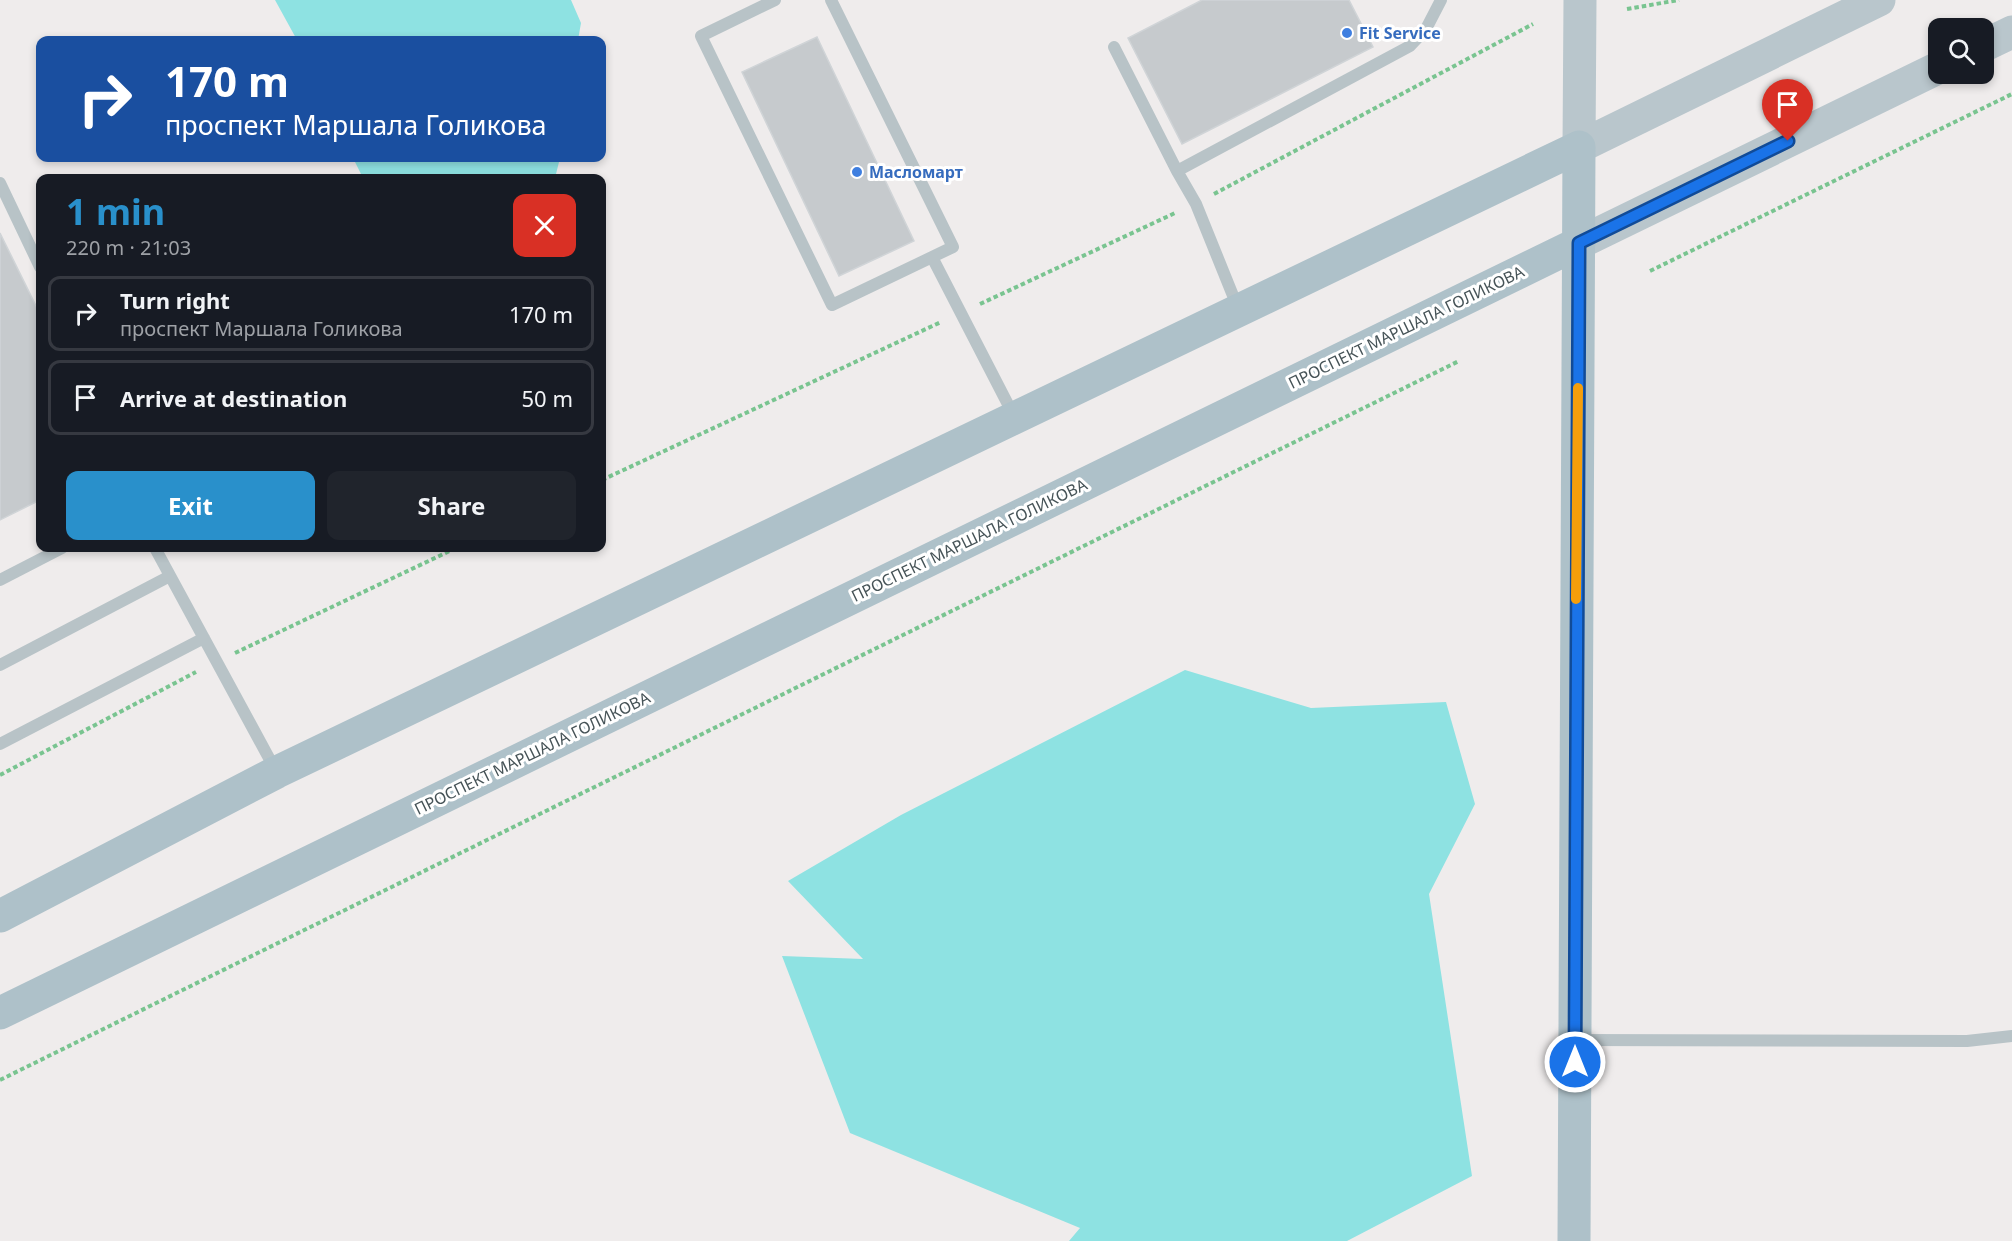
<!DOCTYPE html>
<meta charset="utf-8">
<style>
:root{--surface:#171b24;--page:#20242c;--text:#f1f3f6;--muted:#9ea1a6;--line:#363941;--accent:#2990cb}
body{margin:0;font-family:"Noto Sans",sans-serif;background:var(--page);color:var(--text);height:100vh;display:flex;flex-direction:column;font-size:22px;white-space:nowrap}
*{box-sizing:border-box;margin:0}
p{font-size:20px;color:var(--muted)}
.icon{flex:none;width:33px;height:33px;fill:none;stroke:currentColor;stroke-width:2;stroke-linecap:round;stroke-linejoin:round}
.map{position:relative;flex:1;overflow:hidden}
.panel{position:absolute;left:36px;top:174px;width:570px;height:378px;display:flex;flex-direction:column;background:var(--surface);border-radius:12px;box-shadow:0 3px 9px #0003}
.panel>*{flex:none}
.guide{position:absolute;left:36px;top:36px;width:570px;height:126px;border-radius:12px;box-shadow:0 3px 9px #0003;background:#1a4fa0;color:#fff;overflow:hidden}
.controls{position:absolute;left:1928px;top:18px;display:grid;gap:12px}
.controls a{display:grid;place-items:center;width:66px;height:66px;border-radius:12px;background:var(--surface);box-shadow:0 3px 9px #0003;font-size:30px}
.pin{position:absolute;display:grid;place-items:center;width:51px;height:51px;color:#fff;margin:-62px -26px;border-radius:50% 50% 50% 0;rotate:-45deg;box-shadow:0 0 6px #0007}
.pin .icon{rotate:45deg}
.me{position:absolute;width:66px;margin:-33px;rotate:0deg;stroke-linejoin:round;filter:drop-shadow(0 0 4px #0008)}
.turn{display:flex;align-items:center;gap:21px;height:126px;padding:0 30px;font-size:27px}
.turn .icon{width:78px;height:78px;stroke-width:2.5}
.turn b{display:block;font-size:42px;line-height:51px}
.round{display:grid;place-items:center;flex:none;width:63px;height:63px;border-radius:12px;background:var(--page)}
.headline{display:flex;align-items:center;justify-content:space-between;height:102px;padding:0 30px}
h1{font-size:36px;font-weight:700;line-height:45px;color:var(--accent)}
.button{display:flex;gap:12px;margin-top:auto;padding:12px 30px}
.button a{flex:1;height:69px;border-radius:12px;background:var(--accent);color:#fff;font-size:24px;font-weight:700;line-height:69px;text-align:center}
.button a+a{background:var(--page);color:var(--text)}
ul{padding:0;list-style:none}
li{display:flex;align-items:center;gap:18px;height:75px;margin:0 12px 9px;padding:0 18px;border:3px solid var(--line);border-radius:12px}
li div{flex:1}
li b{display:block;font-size:22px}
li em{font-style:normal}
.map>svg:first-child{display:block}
.water{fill:#8ee2e2}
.building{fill:#c6cacd;stroke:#d0d4d7;stroke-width:1.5}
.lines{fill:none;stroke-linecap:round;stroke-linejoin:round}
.path{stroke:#79c490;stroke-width:4;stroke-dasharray:4.5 3;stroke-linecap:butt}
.lane{stroke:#b8c3c7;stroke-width:12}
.secondary{stroke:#b9c6cc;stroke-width:33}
.primary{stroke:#aec1c9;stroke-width:33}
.route-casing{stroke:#114b97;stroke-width:15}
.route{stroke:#1a73e8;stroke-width:10}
.slow{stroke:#f59e0b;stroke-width:10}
.shop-dot{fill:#3f7fe0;stroke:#fff;stroke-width:2}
.labels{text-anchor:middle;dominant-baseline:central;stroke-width:6;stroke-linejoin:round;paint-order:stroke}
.shop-label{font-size:16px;font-weight:bold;fill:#366cbe;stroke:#fff;text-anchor:start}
.street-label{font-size:16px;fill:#465357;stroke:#fff}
</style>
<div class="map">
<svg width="2012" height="1241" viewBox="0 0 2012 1241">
<rect width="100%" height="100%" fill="#efecec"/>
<path class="water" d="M275,0H571L581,23L578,40H297Z
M353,158H560L555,178H363Z
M1185,670L1311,708L1446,702L1475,804L1429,894L1472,1176L1347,1241H1069L1080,1228L850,1133L782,956L863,959L788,881L901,815Z"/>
<path class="building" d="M1202,0H1349L1373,47L1182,144L1128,38Z
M817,37L914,241L839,276L742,72Z
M0,233L40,314V500L0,520Z"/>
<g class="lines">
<path class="path" d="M1627,9L1679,0
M1214,194L1533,24
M1650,271L2012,94
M980,304L1175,213
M602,480L941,322
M235,653L456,548
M0,775L196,672
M0,1080L1459,361"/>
<path class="lane" d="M775,0L701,36L832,305L953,247L831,0
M1114,47L1177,171L1410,46L1426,29L1441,0
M1177,171L1196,204L1238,308
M0,183L40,267
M932,257L1014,416
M155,548L276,771
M0,580L62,548
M0,665L170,576
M0,744L204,638
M1576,1040L1967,1041L2012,1036"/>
<path class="secondary" d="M1580,0L1579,147L1879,0
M1983,46L2012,32
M1579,243L1938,68"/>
<path class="primary" d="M0,916L277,772L1579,147L1574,1241
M0,1013L1579,243"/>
</g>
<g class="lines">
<defs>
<path id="route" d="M1575,1062L1579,243L1788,141"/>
</defs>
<use href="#route" class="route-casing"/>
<use href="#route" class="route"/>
<path class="slow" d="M1576,599L1578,388"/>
</g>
<g class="shop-dot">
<circle cx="1347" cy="33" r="6"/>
<circle cx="857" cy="172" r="6"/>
</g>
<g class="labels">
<g class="shop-label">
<text x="1359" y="33">Fit Service</text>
<text x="869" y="172">Масломарт</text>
</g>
<g class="street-label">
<text transform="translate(1406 327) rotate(-26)">ПРОСПЕКТ МАРШАЛА ГОЛИКОВА</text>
<text transform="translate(969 540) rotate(-26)">ПРОСПЕКТ МАРШАЛА ГОЛИКОВА</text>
<text transform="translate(532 753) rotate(-26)">ПРОСПЕКТ МАРШАЛА ГОЛИКОВА</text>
</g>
</g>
</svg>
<div class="controls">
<a><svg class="icon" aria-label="search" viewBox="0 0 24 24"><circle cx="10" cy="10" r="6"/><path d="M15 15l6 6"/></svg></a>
</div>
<div class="pin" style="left:1788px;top:141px;background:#d93025"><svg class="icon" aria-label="arrive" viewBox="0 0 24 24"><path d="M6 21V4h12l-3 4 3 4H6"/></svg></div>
<svg class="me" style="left:1575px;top:1062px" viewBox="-20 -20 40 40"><circle r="17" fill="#1a73e8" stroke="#fff" stroke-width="3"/><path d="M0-11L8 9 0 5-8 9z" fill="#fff"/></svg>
<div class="guide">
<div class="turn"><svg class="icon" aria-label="right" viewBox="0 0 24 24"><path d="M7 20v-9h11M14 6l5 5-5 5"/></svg><div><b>170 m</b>проспект Маршала Голикова</div></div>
</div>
<section class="panel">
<div class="headline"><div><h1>1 min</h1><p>220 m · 21:03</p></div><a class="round" style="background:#d93025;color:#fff"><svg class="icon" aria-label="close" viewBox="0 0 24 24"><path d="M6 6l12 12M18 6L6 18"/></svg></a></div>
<ul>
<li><svg class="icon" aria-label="right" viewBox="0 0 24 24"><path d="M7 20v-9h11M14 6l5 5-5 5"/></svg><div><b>Turn right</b><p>проспект Маршала Голикова</p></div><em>170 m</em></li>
<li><svg class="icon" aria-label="arrive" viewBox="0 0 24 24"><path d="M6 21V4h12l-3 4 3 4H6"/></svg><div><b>Arrive at destination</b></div><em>50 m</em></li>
</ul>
<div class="button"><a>Exit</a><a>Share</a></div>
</section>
</div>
